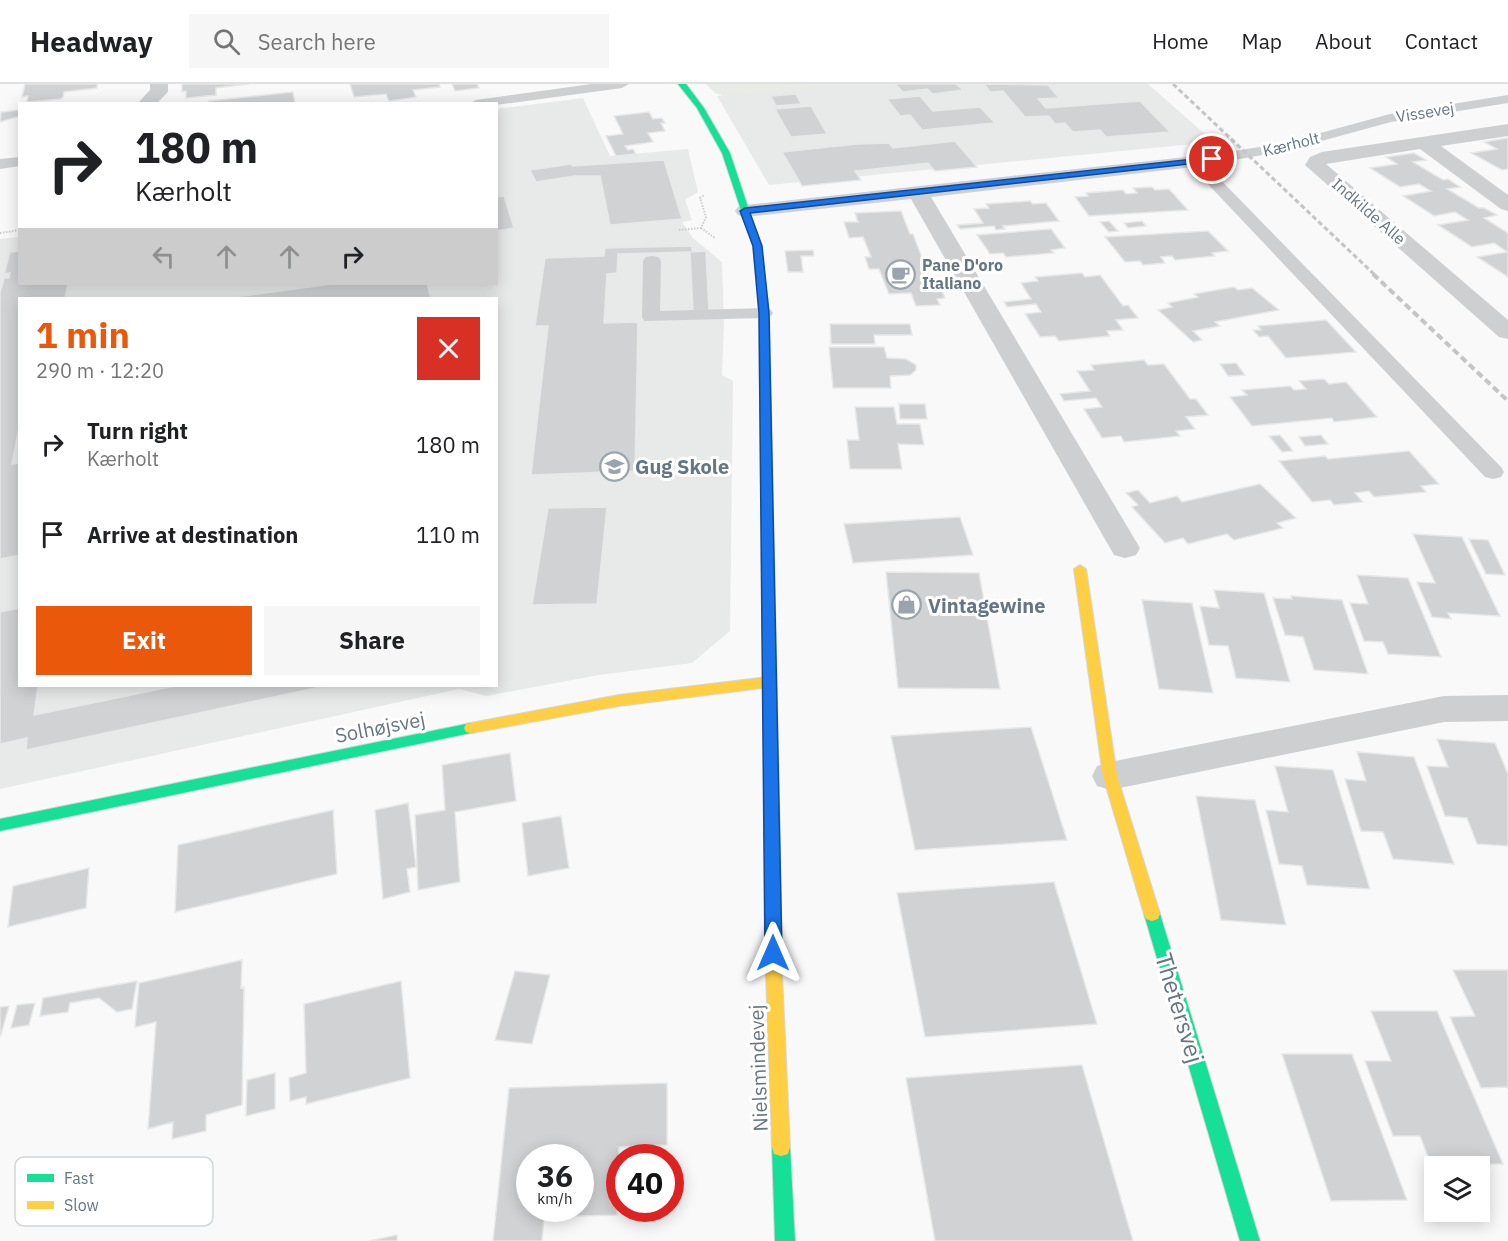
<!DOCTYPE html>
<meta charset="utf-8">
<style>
:root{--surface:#fff;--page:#f6f6f6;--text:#202124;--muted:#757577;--line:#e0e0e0;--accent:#ea580c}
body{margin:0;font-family:"IBM Plex Sans",sans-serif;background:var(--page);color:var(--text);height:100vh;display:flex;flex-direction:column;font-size:22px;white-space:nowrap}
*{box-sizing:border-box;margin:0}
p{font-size:20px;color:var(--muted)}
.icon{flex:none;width:33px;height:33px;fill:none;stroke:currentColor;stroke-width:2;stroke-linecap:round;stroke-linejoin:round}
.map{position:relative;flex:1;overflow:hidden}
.sheet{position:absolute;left:18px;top:213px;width:480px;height:390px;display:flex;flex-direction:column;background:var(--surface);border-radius:0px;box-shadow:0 3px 15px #0003}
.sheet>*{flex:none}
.guide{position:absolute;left:18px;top:18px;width:480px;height:183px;border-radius:0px;box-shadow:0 3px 15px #0003;background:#fff;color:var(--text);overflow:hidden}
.fabs{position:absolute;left:1424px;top:1072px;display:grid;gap:12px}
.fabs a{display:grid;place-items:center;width:66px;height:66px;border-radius:0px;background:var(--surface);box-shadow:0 3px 15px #0003;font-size:30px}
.speed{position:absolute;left:516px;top:1060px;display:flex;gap:12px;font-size:30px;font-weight:700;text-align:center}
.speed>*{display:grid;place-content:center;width:78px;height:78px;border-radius:50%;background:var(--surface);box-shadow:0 3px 15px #0003;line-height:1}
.speed small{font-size:15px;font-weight:400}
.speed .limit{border:9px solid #d22;background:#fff;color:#111}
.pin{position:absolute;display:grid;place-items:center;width:51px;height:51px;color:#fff;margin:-26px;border:3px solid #fff;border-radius:50%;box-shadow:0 2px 6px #0007}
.me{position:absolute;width:66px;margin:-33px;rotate:0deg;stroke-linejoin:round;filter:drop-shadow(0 0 4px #0008)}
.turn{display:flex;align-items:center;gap:21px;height:126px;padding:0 18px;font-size:27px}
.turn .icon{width:78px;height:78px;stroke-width:2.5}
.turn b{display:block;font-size:42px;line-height:51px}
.lanes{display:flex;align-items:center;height:57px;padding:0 18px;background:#0003;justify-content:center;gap:30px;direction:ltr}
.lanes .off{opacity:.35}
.round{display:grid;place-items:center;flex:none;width:63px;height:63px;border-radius:0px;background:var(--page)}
.overview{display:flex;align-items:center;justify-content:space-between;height:102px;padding:0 18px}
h1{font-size:36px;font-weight:700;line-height:45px;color:var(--accent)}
.primary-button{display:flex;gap:12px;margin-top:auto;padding:12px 18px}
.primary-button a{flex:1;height:69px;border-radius:0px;background:var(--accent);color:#fff;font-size:24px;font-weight:700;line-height:69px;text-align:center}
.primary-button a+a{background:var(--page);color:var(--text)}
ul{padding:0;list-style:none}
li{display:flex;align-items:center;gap:18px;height:90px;padding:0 18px}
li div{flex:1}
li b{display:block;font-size:22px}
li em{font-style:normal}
header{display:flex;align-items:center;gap:36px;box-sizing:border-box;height:84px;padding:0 30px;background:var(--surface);border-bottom:2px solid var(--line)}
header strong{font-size:28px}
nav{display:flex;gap:33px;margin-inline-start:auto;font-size:21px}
.search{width:420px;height:54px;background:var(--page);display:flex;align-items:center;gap:15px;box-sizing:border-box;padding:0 21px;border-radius:0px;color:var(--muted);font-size:22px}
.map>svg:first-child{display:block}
.built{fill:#e8e9e9;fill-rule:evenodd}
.green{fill:#e8ebe6}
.building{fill:#d0d2d3;stroke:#e8e8e8;stroke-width:1.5;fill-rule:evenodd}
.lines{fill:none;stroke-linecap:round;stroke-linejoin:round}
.fast-casing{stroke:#d5d6d7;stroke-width:2}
.slow-casing{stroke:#d5d6d7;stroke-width:2}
.path{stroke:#cbcccd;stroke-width:2;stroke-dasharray:1.5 1.5;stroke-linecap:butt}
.lane{fill:#cecfd0;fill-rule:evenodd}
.street{fill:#cecfd0;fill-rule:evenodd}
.fast{fill:#16e098;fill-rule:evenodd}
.slow{fill:#ffcf43;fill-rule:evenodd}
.rail-far1{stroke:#c3c5c6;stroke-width:3;stroke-dasharray:5 3;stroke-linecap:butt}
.rail{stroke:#c3c5c6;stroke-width:4;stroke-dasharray:7 4;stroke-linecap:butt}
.route{fill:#1a73e8;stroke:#114b97;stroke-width:1.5}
.labels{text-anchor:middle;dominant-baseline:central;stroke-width:6;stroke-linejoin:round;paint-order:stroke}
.far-street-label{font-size:16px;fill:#657683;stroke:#fff}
.far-poi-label{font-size:16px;font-weight:bold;fill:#657683;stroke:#fff;text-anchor:start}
.poi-label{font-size:20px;font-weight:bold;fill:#657683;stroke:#fff;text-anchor:start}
.street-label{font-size:20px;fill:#657683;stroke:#fff}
.near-street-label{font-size:24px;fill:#657683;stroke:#fff}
.key{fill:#fff;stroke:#d1d6da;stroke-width:1.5}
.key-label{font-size:16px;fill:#657683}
</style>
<header>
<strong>Headway</strong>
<div class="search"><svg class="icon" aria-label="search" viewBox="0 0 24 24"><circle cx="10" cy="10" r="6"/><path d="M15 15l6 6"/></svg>Search here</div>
<nav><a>Home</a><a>Map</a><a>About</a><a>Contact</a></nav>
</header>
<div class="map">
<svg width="1508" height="1157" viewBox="0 0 1508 1157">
<rect width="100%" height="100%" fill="#f9f9f9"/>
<path class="built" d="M810,0H1148L1214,58L769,101L717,12Z
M583,14L610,72L688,65L698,108L685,116L692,136L682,138L693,154L722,178L724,240L722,291L733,297L730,547L692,579L599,591L486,612L459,605L0,705V155L19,153L20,200H496L497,25ZM20,214H496V602H20Z"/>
<path class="green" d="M706,0H824L726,12L715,9Z"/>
<path class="building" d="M25,0H97V4L64,8L63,13L60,15L27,18L28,12L22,13Z
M182,0H249L216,4V11L186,14V7L182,8Z
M350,0H439L440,3L413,6L416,13L389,17L386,10L354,13Z
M452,0H477L479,4L455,7Z
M895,0H956L963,6L933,10L927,5L903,8Z
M984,0L1048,1L1059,14L1038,15L1046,24L1140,17L1170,48L1106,53L1100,46L1073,48L1065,39L1055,40L1049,32L1025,33L1003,7L990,8Z
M293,8L295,20H209V17Z
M796,10L801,20L776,22L771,12Z
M920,12L933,27L980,23L995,39L922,46L910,31L900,32L887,15Z
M811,22L827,50L791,53L775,25Z
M20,26V32L0,38L1,28Z
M649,28L653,35L662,34L665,39H661L665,47L648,49L653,58L625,62L628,66L633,65L636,70L616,72L606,52L623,50L614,32Z
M1508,54V85L1502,86L1471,69L1497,65L1484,58Z
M955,57L977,83L935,87L928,79L855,87L861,96L802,102L782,68L857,60L889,59L893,64Z
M1414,69L1426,76L1413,78L1443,96L1448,95L1460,103L1447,105L1479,124H1484L1497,131L1484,134L1508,149V193L1477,173L1507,168L1494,159L1472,163L1438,141L1468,136L1455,128L1434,132L1403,112L1431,107L1419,100L1400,103L1370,84L1397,80L1386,73Z
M664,76L682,135L610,141L600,92H575L536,98L530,86L571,80L573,82Z
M1152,103L1155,106L1169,105L1188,126L1089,132L1075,113L1088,112L1086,109L1123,106L1126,110L1137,109L1133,104Z
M504,112L514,144L496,147V113Z
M1030,117L1033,120L1046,119L1059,137L1003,142L1005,145L996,146L994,142L960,145L957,141L983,139L974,125L989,124L986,120Z
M901,127L910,150H913L935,208L942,207L945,214L937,215L940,221L916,222L911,209L889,210L879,185H869L865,173H871L863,153L849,154L844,138H858L855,129Z
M1109,137L1118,147L1109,148L1100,138Z
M1142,137L1146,142L1128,144L1124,139Z
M1051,145L1065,164L1051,166L1054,169L1006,173L1003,169L990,170L977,151Z
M1208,147L1228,167L1212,169L1215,172L1175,176L1172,172L1161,173L1165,179L1143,181L1140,177L1125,178L1105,153Z
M692,162V168L706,167L709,227H693L690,168L618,170L617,189L607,190L604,239L638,238L635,387L531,391L548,242H535L545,174L604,172L605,164Z
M813,166L814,172H801L803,188H788L785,167Z
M20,167V200H68L65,214H20V339L12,380L20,379V471L0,475V209L4,194H9L10,189L4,190L10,168Z
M1082,189L1085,193L1100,191L1123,222L1128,221L1138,234L1116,236L1123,246L1107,247L1110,252L1059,257L1055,252L1040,253L1025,230L1041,228L1036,220L1007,223L1004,218L1031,215L1021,199L1038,197L1035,193Z
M331,200H427L431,214H228Z
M1234,203L1238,206L1252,204L1279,226L1215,238L1220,242L1193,247L1202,256L1193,258L1158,226L1172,223L1168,219L1198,213L1194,210Z
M1326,236L1356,268L1286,274L1268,252L1259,253L1253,246H1261L1258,242Z
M830,240H910L912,251H874L875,260H831Z
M829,263H884L887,274L906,275L916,281V286L910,291L890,292L891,304H833Z
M1144,276L1148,281L1164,280L1190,315H1196L1208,331L1186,333L1195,345L1176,347L1180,352L1124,358L1121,352L1102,354L1084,325L1102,323L1096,314L1064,317L1060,310L1090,307L1077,287L1094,286L1091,281Z
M1236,279L1245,291L1228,292L1220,280Z
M1324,295L1329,300L1346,298L1377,333L1334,338L1332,334L1252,342L1230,313L1247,311L1242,306L1290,302L1294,306L1306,305L1299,297Z
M899,320H925L927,335H900Z
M855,323H894L897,340H920L924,361L898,360L902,385H850L847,356H859Z
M1280,351L1293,367L1282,368L1269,352Z
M1321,351L1328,360L1305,362L1299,353Z
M1409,367L1439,400L1421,402L1426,408L1374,413L1369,407L1355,409L1363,418L1334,421L1330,416L1312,418L1279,377L1325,372L1328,375Z
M1260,400L1296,434L1277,439L1283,444L1234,456L1227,450L1188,460L1183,454L1165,459L1132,423L1138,421L1126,409L1138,406L1150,419L1177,412L1182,418Z
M607,423L597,520L532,521L548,424Z
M960,433L973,471L853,479L844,440Z
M1413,450L1462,453L1500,532L1448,529L1451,535L1432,533L1417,498L1435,499Z
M1469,455L1488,456L1505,491L1486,490Z
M886,488L979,489L1000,605L898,604Z
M1357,491L1408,494L1441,573L1388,570L1383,558L1364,557L1350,519L1368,520Z
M1214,506L1264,509L1290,598L1236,594L1228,562L1209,561L1200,522L1219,524Z
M1291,512L1342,516L1368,590L1314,586L1303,553L1285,551L1273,514L1292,515Z
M1142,516L1192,519L1213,609L1159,605Z
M20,524V602H38L34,631L175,602H325L26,666L27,654L0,660V528Z
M1031,643L1067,756L915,766L891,652Z
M1437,655L1495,659L1508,690V762L1477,760L1467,734L1445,732L1427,682L1448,683Z
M1357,668L1414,673L1454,780L1393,775L1383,748L1361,747L1345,695L1366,697Z
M510,669L516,717L455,728L460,798L418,806L415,731L445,726L442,681Z
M1275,682L1333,686L1370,805L1307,801L1302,782L1279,780L1266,726L1288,728Z
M1196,712L1255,716L1286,841L1221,836Z
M408,719L416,783L407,785L410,808L383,815L375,726Z
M333,726L337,790L175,828L178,761Z
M561,732L569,784L528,792L522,739Z
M89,784L86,824L8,843L13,802Z
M1054,798L1097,940L925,953L897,809Z
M242,876L241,904L244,903L242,1021L206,1031V1047L172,1055L173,1038L148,1045L156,938L135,943L139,899Z
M1453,886H1508V1005L1507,1003L1481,1004L1450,933L1475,932Z
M515,887L550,891L532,960L495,956Z
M137,897L132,925L117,928L99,914L70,919L68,928L40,932L43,914Z
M401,897L410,994L306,1020V1013L290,1017L289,994L306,989L304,920Z
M35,919L29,941L11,944L17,921Z
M9,922L1,951L0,952V923Z
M1371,927H1437L1503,1080H1431L1420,1052H1393L1365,977H1391Z
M1282,970H1352L1407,1116L1331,1117Z
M1082,981L1133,1157H935L906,994Z
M275,989V1025L246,1032L247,996Z
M667,999V1061L619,1063L617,1131L544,1133L542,1157H493L509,1004ZM530,1074H580V1125H530Z
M397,1151V1157H369Z"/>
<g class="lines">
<defs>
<path id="fast" d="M678,0H686L704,24L730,69L761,162L769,229L778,666L776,670H766L764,666L759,229L753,162L722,69L697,24Z
M471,639L476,640L478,644L476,648L471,649L0,747V735Z
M1152,823L1158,825L1160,830L1260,1157H1240L1144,830L1146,825Z
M781,1054L788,1056L790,1063L795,1157H775L772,1063L774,1056Z"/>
<path id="slow" d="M1080,481L1086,485L1117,692L1160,830L1158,835L1152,837L1146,835L1144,830L1103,692L1074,485Z
M769,593L776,598L769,603L619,622L471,649L466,648L464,644L466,640L471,639L619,611Z
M771,660L776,662L778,666L782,890L790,1063L788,1070L781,1072L774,1070L772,1063L766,890L764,666L766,662Z"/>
</defs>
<use href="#fast" class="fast-casing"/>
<use href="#slow" class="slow-casing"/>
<path class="path" d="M701,144L715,154
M679,146L701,144L706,133L700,114L704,111
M0,149L20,146"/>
<path class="lane" d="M592,0H629L622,4L496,21V20H469L476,16Z
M1508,11V19L1391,38L1285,67L1206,81L1501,383L1504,388L1501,393L1493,395L1485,393L1187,78L1195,73L1284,59L1390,30Z
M20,73V82L0,85V75Z
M652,172L658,173L661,177L660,227L764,224L770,225L773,229L770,233L764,234L644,237L642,233L643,177L646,173Z"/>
<path class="street" d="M150,0H168V8L156,20H137L150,6Z
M1508,40V52L1441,62L1508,111V127L1501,125L1420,65L1326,80L1508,236V255L1499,253L1305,81L1310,73L1322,68Z
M1195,72L1202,74L1205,78L1202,82L931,113L1140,464L1136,471L1125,474L1114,471L1110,464L911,115L745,133L738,131L735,127L738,123L745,121Z
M1508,611V637L1444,638L1110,706L1097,702L1092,692L1097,682L1110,678L1444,612Z"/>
<use href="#fast" class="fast"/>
<use href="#slow" class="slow"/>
<path class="rail-far1" d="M1173,0L1375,191"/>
<path class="rail" d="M1373,190L1508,317"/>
</g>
<path class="route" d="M1212,73L1216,75L1215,77L750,129L762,162L769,229L782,869L779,875L773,877L767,875L765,869L759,229L753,162L740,127L745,124Z"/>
<defs>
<symbol id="cafe-ring" viewBox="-11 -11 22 22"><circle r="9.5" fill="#fff" stroke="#99a4ac" stroke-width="1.5"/><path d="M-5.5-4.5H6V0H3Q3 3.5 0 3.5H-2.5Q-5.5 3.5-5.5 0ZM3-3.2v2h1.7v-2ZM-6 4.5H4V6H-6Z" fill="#99a4ac"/></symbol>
<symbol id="school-ring" viewBox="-11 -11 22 22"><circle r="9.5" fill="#fff" stroke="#99a4ac" stroke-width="1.5"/><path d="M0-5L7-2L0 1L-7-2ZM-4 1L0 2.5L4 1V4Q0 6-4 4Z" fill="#99a4ac"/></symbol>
<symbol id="shop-ring" viewBox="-11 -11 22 22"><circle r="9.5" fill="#fff" stroke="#99a4ac" stroke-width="1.5"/><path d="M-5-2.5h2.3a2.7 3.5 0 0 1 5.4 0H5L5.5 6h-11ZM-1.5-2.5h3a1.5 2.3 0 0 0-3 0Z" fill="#99a4ac"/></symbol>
</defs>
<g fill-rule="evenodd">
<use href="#cafe-ring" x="884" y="174" width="33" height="33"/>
<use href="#school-ring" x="598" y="366" width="33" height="33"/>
<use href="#shop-ring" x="890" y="504" width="33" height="33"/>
</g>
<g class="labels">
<g class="far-street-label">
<text transform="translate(1425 28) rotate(-9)">Vissevej</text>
<text transform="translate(1291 60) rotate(-14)">Kærholt</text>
<text transform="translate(1369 127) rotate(41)">Indkilde Alle</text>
</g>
<g class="far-poi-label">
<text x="922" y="181">Pane D'oro<tspan x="922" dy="18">Italiano</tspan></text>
</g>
<g class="poi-label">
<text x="635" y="382">Gug Skole</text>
<text x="928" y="521">Vintagewine</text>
</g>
<g class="street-label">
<text transform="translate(380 643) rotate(-11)">Solhøjsvej</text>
<text transform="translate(758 984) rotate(-92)">Nielsmindevej</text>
</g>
<g class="near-street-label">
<text transform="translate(1180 924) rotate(73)">Thetersvej</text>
</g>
</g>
<rect x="15" y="1073" width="198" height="69" rx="9" class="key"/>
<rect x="27" y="1090" width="27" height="8" fill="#16e098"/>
<rect x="27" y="1117" width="27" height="8" fill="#ffcf43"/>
<g class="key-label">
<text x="64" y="1100">Fast</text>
<text x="64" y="1127">Slow</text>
</g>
</svg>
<div class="fabs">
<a><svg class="icon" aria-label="layers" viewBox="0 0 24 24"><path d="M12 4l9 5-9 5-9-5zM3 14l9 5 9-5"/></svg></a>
</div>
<div class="speed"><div>36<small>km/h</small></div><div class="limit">40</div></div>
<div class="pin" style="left:1212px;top:75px;background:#d93025"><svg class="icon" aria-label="arrive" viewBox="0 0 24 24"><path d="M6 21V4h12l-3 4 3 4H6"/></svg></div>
<svg class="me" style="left:773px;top:869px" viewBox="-20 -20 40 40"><path d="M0-17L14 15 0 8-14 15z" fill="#1a73e8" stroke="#fff" stroke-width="4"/></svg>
<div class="guide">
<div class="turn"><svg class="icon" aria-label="right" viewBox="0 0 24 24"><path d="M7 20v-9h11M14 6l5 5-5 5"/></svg><div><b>180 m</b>Kærholt</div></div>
<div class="lanes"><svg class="icon off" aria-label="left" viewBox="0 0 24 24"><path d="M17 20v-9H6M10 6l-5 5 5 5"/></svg><svg class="icon off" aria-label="ahead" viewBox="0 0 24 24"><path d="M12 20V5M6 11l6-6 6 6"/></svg><svg class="icon off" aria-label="ahead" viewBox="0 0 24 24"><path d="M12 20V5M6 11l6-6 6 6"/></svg><svg class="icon" aria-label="right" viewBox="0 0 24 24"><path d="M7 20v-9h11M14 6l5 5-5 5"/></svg></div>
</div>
<section class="sheet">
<div class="overview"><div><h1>1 min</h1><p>290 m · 12:20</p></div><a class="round" style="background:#d93025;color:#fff"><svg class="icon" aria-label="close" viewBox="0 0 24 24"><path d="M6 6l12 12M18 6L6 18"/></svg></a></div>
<ul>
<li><svg class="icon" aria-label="right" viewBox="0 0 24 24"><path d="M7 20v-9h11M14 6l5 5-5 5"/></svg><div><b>Turn right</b><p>Kærholt</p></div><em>180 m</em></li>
<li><svg class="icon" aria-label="arrive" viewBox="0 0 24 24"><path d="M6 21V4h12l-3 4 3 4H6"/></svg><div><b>Arrive at destination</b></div><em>110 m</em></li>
</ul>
<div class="primary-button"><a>Exit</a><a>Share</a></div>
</section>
</div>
